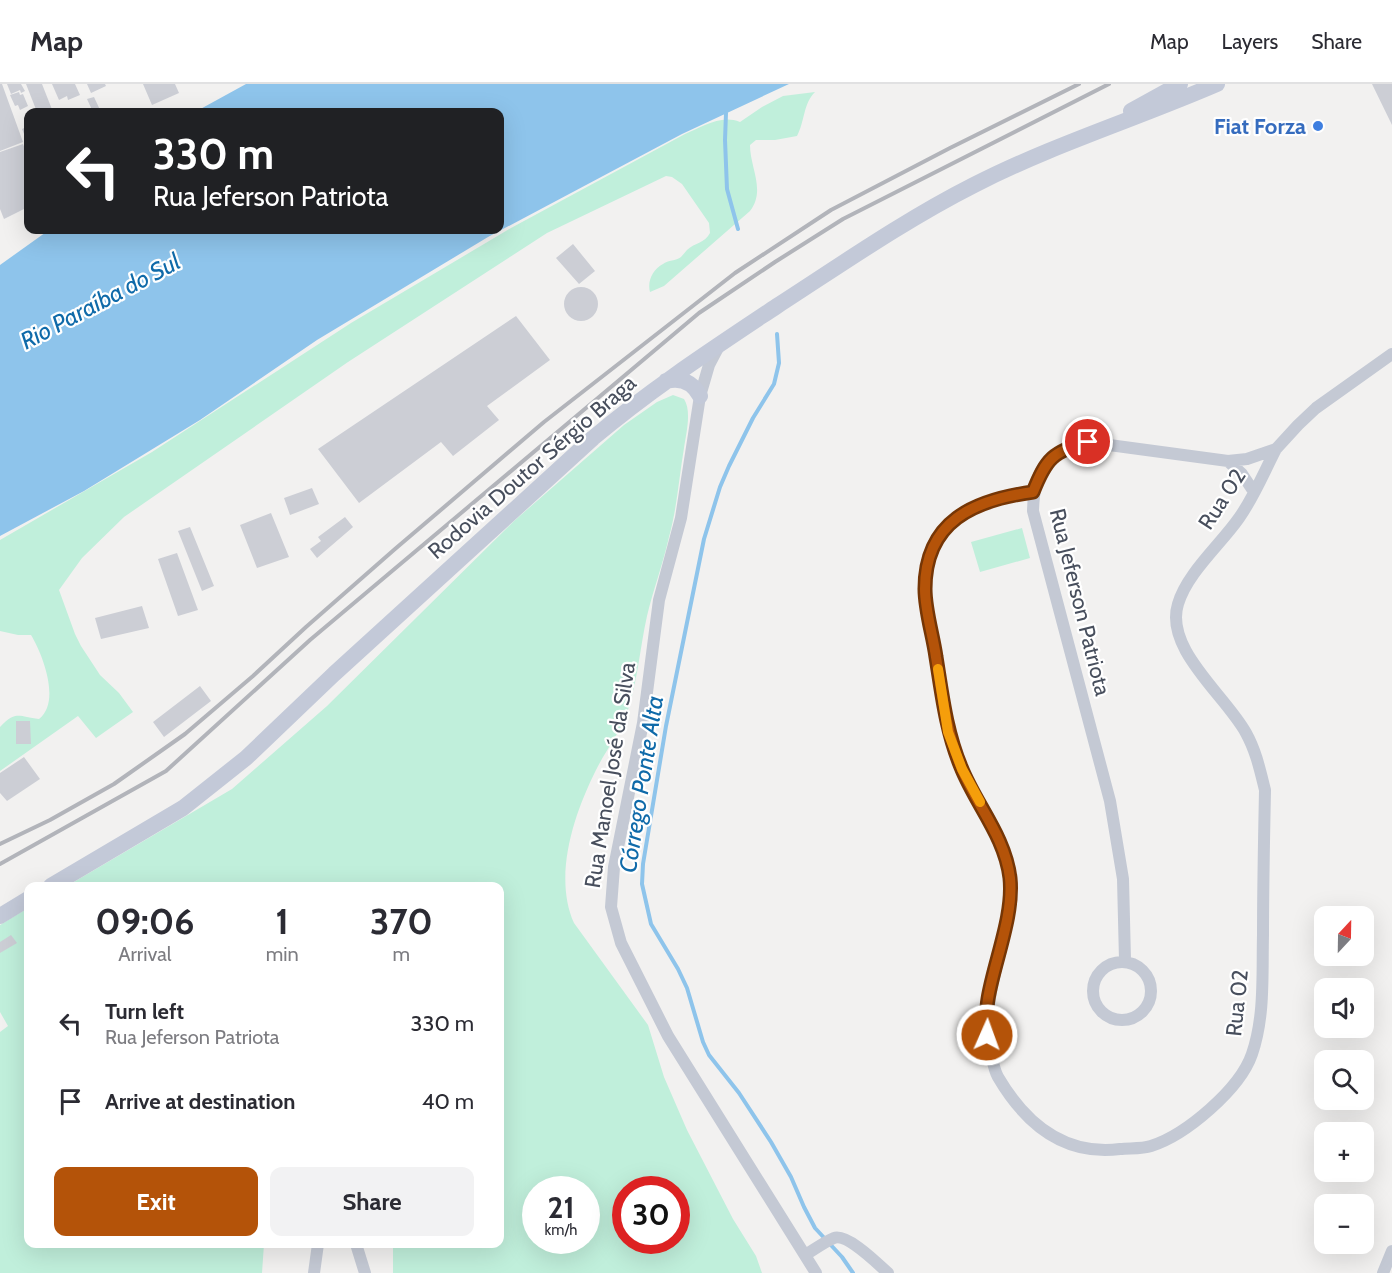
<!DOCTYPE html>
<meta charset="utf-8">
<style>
:root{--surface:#fff;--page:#f2f2f3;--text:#2b2b33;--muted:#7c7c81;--line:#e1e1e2;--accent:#b45309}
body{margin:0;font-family:Cabin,sans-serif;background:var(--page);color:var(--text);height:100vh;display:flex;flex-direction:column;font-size:22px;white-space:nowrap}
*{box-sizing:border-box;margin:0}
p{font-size:20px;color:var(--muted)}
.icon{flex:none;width:33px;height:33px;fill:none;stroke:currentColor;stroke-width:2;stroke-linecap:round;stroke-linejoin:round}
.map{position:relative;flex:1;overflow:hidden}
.side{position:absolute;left:24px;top:798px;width:480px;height:366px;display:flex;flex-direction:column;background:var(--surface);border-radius:12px;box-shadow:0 6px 24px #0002}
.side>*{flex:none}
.guide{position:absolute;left:24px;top:24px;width:480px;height:126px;border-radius:12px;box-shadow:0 6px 24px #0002;background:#202124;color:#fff;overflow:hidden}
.needle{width:39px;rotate:22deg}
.tools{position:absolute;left:1314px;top:822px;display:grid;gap:12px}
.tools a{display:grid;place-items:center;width:60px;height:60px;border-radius:12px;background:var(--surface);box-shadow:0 6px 24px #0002;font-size:30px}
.speed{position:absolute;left:522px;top:1092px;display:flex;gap:12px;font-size:30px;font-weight:700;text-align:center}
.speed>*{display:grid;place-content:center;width:78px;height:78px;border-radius:50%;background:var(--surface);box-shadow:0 6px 24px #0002;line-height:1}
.speed small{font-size:15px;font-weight:400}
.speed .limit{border:9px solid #d22;background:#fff;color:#111}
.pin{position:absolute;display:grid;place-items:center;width:51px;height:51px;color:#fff;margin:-26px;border:3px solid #fff;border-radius:50%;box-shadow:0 2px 6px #0007}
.me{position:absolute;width:66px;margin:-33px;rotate:2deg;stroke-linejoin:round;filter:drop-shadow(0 0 4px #0008)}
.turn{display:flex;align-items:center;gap:21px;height:126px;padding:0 30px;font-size:27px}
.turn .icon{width:78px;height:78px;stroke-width:2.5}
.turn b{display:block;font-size:42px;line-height:51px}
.eta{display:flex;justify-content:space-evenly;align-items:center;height:102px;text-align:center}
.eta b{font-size:36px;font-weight:700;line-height:42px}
.primary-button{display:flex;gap:12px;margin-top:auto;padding:12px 30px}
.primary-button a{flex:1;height:69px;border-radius:12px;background:var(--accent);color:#fff;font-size:24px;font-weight:700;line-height:69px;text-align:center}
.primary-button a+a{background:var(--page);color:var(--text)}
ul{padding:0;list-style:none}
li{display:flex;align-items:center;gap:18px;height:78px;padding:0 30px}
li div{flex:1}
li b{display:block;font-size:22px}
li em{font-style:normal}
header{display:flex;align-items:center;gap:36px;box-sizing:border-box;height:84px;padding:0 30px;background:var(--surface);border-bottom:2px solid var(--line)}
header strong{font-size:28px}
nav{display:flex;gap:33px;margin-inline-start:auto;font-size:21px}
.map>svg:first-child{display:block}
.green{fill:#c0efdb;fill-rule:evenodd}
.water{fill:#8ec4eb}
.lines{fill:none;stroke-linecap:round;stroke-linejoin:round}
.stream{stroke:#8ec4eb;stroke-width:4}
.building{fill:#ccced5}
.minor{stroke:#c4c9d4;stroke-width:12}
.secondary{stroke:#c3c9d8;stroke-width:16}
.rail{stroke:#b2b4ba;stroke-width:4}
.route-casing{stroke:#753606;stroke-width:15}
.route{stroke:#b45309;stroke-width:10}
.slow{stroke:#f59e0b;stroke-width:10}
.shop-dot{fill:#3f7fe0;stroke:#fff;stroke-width:2}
.labels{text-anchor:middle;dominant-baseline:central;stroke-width:4.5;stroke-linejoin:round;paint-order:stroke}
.shop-label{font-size:22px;font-weight:bold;fill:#366cbe;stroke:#fff;text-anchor:end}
.street-label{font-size:22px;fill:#484f5d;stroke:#fff}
.water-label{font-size:24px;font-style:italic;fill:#0f6aa9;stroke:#fff}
</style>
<header>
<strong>Map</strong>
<nav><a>Map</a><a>Layers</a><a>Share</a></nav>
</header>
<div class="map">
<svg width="1392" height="1189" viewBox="0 0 1392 1189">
<rect width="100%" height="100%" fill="#f2f1f0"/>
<path class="green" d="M815,8C803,20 805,37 797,52L775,56H756L750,61C750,84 766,106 750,127L664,202L650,208C647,197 653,185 663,180C668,176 676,177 681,173C683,171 685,168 687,166C694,159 705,159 710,149L709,139L682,100L672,93L666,92L547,149L348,278L124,433L82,474L59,506L75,550L81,562L100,591L119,609L133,628L96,654L78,632L0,687V643C16,626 19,633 39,635C61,618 43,571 31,551H18L0,547V456L152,368L351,239L511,144L685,50C702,43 721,30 740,38L762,23L783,12Z
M673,311L684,315C692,327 686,350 684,364C679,394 677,424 669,453C663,480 653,506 647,532C640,563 638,595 628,626C621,647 606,666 596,686C574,730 553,792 574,839L648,941L664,993L687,1046L733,1135L756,1172L762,1189H393V1160H500V802H67L232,705L327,622L514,437L624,341L657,318ZM536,1106H586V1156H536ZM626,1106H676V1156H626Z
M1022,444L1030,474L980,488L971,458Z
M28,824V1160H264L262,1189H0V948L8,942L0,928V841Z"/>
<path class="water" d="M246,0H789L682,50L488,153L317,256L200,336L84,407L0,452V181L49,146H500V28H195Z"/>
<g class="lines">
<path class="stream" d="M726,29L725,56L727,105L738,145
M777,250L779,279L774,300L753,334L729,382L720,403L704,455L666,642L643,780L642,800L651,840L678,885L687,904L703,958L709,971L739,1009L771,1058L791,1093L804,1123L815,1144L842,1173L853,1189"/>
</g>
<path class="building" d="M0,0H2L23,58L0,67Z
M7,0H21L25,7L21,9L20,6L11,10Z
M26,0H42L53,28H37Z
M52,0H75L80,11L68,16L67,12L59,16Z
M87,0H105L106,2L91,9Z
M143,0H175L179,9L152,21Z
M1372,0H1392V41Z
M19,8L20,11L23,10L28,22L20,26L18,21L15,22L10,11Z
M94,13L101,28H93L87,15Z
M28,42V60L22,45Z
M23,60L28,72V123L4,135L0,125V68Z
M573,160L595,187L579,200L556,174Z
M564 220a17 17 0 1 1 34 0a17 17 0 1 1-34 0Z
M516,232L550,276L487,322L499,336L453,372L441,358L359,419L318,365Z
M312,404L319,420L290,431L284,414Z
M271,429L289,473L257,484L240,441Z
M345,433L353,443L317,474L310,465L321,457L318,453Z
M190,443L214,502L202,507L178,447Z
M177,469L198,526L178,532L158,475Z
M142,522L149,544L101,555L95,534Z
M200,602L211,617L164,653L153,638Z
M16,637H30L31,660H16Z
M24,673L40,695L7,717L0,709V689Z
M11,851L17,859L0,869V858Z
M28,1015V1031H26L24,1016Z"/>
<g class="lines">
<path class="minor" d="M719,262L709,281L700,312L681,434L659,516L643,639L614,783L611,823L621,859L668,952L816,1189
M1228,377L1242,390L1254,408
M1033,408C975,416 923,438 925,506C926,529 933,553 936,575C942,613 946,651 962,686C979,722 1007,754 1010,795C1015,854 977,905 991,969C993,978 994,986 998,993C1025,1039 1064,1072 1120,1065C1130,1064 1142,1065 1151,1062C1186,1051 1240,1005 1252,970C1265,932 1262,891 1263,851C1263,803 1264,754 1265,706C1260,686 1256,667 1246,649C1226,612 1164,565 1178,520C1187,489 1221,460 1239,434C1254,413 1264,388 1276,365
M1125,876L1123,795L1110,717L1033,427C1034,385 1046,368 1087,358L1228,377L1247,375L1276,365L1298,341L1316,324L1392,270
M1093 907a29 29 0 1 1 58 0a29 29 0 1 1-58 0Z
M356,1160L365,1189
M805,1171C814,1166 824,1158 834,1154C847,1149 878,1180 888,1189
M314,1189L318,1160
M1383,1189L1392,1167"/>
<path class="secondary" d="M1131,27L1180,0
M666,297C681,293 693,298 700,312
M51,802L183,724L246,674L334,590L593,354C651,305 714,264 777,222C842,180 905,136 974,101C1052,61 1136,35 1217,0
M0,832L28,815"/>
<path class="rail" d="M0,760L50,736L114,700L185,650L253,592L306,543L395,465L544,338L735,189L831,126L950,64L1079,0
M0,780L166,687L310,556L699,229L775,178L843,135L1109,0"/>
</g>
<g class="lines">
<defs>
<path id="route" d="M987,951C987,939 986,926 988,915C994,878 1014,832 1010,794C1005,752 976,721 961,683C946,647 942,610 936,573C933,551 925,527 925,505C925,437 974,416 1033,408C1046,375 1053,367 1088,358"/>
</defs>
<use href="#route" class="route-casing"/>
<use href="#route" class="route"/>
<path class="slow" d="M938,585L948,648L962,685L980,718"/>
</g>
<circle class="shop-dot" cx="1318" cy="42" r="6"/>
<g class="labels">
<g class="shop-label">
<text x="1306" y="42">Fiat Forza</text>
</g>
<g class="street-label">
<text transform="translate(532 383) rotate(-41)">Rodovia Doutor Sérgio Braga</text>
<text transform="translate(1222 415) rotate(-57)">Rua 02</text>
<text transform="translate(1080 518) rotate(76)">Rua Jeferson Patriota</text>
<text transform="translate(610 691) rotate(-81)">Rua Manoel José da Silva</text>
<text transform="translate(1237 919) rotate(-84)">Rua 02</text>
</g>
<g class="water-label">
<text transform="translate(100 217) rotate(-28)">Rio Paraíba do Sul</text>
<text transform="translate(641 700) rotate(-81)">Córrego Ponte Alta</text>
</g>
</g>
</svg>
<div class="tools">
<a><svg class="needle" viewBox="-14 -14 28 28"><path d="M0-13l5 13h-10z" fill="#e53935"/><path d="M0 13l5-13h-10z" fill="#7c7c81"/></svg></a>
<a><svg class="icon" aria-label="sound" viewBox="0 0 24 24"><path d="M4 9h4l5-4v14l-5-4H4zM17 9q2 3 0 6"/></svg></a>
<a><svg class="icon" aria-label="search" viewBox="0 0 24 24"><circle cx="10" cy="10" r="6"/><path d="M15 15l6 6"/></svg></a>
<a>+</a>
<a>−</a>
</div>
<div class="speed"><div>21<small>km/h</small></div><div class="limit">30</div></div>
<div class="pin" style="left:1088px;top:358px;background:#d93025"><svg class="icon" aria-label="arrive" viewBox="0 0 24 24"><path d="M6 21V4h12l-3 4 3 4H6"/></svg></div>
<svg class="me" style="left:987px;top:951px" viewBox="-20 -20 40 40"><circle r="17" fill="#b45309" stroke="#fff" stroke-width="3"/><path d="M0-11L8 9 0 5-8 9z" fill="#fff"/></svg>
<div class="guide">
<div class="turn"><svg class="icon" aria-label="left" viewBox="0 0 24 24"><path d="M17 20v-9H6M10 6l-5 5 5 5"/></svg><div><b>330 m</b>Rua Jeferson Patriota</div></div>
</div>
<section class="side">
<div class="eta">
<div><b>09:06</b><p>Arrival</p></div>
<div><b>1</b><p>min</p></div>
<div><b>370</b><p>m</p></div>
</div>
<ul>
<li><svg class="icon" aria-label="left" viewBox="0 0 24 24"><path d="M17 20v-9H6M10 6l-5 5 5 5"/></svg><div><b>Turn left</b><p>Rua Jeferson Patriota</p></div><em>330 m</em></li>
<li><svg class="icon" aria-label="arrive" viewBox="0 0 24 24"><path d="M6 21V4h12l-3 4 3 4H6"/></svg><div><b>Arrive at destination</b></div><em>40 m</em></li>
</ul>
<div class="primary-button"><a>Exit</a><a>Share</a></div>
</section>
</div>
